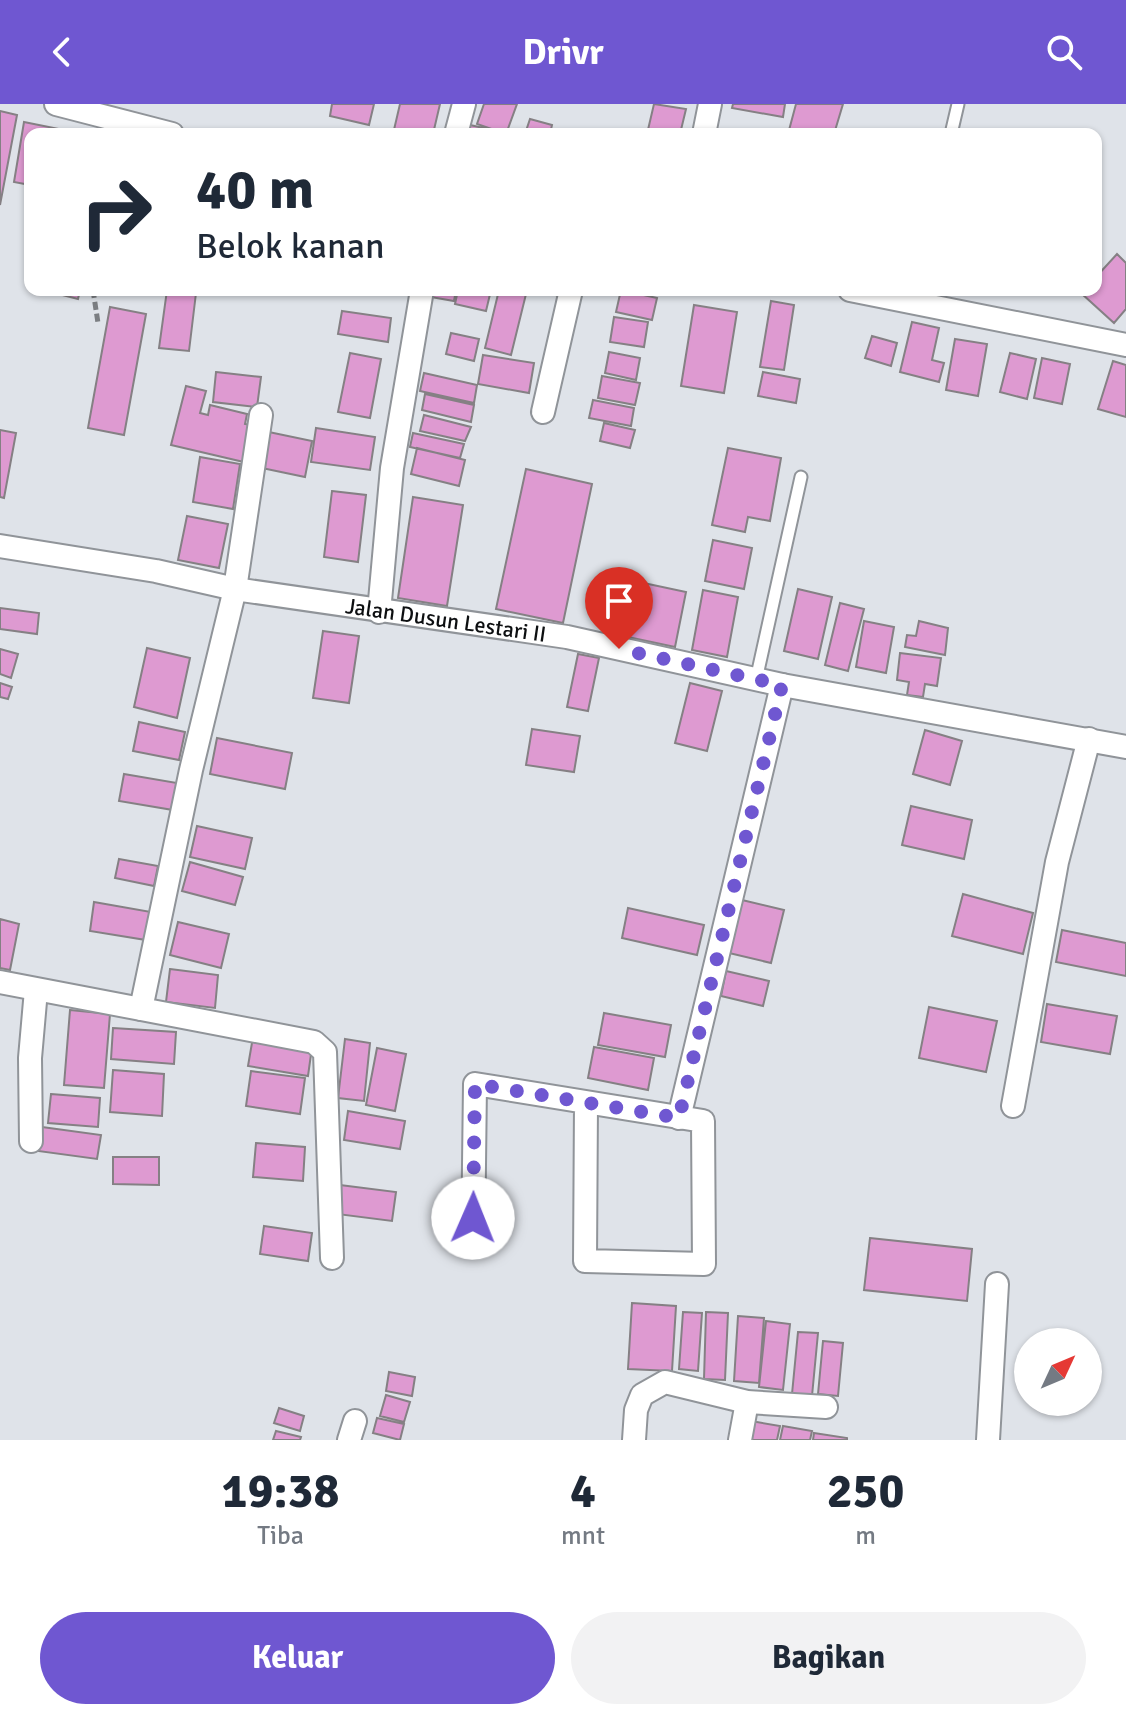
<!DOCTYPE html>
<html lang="id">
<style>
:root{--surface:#fff;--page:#f2f2f3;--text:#1f2937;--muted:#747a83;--accent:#6f57d1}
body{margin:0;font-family:Signika,sans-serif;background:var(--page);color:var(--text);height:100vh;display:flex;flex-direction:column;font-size:30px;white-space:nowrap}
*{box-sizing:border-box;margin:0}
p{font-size:26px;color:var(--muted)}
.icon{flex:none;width:44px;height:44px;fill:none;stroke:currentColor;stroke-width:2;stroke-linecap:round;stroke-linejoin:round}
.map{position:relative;height:1336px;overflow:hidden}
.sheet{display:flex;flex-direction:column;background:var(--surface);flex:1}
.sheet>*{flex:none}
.hud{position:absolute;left:24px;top:24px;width:1078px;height:168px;border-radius:16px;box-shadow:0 2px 6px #0004;background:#fff;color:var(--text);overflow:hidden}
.needle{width:52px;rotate:46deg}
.buttons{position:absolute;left:1014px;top:1224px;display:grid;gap:16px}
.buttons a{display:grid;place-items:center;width:88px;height:88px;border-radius:50%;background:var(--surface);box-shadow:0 2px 6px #0004;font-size:40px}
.pin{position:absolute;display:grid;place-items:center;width:68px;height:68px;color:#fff;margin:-82px -34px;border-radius:50% 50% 50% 0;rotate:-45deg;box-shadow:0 0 8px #0007}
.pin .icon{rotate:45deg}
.me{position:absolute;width:88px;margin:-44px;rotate:1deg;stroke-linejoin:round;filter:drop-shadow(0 0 6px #0008)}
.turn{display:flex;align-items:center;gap:28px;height:168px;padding:0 40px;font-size:36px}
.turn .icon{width:104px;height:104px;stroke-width:2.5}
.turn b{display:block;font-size:56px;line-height:68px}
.eta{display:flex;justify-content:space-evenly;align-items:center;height:136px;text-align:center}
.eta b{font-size:48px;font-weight:700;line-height:56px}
.cta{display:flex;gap:16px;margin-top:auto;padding:16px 40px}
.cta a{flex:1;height:92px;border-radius:48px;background:var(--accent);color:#fff;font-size:32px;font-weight:700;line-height:92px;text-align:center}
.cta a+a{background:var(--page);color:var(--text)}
header{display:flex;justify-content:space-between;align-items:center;height:104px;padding:0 40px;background:var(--accent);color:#fff;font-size:36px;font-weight:700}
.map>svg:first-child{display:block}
.building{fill:#de9ad1;stroke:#858084;stroke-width:2}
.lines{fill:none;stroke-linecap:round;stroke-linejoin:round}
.service-casing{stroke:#909499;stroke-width:15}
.minor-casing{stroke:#909499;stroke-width:26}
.path{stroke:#7b7e82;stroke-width:5;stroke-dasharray:8 4;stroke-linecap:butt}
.service{stroke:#fff;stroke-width:11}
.minor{stroke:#fff;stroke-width:22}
.route{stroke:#6f57d1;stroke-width:14;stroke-dasharray:0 25.2}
.labels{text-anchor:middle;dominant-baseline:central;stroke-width:7;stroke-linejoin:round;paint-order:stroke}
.street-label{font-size:22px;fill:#0d0f11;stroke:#dfe3e9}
</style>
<header><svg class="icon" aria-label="back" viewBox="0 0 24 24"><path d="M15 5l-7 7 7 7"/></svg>Drivr<svg class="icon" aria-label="search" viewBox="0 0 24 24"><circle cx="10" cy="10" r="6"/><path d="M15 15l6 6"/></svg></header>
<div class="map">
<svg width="1126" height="1336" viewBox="0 0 1126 1336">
<rect width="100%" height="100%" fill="#dfe3e9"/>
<path class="building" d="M332,0H374L369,21L330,12Z
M400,0H440L433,30H393Z
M484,0H517L506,30L477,20Z
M654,0L686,5L680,30H647Z
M733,0H785L783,13L732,4Z
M796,0H843L834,30H788Z
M0,7L17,11L0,101Z
M530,15L552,21L550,30H525Z
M24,18L59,25V30H30V81L14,78Z
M461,19L497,27L500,30H459Z
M1117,150L1126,159V205L1114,219L1081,189L1096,186V173Z
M43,186H80L78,195Z
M167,186L196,189L189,247L159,244Z
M426,186H456L454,197L425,192Z
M458,186H491L486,207L455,200Z
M499,186H527L511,251L485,244Z
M537,186H560L559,192Z
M621,186L657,194L652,216L616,208Z
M771,197L794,201L784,266L760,263Z
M694,201L737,208L724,289L681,282Z
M110,203L146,210L124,331L88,324Z
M342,207L391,214L388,238L338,230Z
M614,213L648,218L644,243L610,238Z
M912,218L939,224L932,256L944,259L939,278L900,268Z
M451,229L479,235L474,257L446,250Z
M872,232L897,239L891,262L865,254Z
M955,235L987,240L978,292L946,286Z
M609,248L640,254L636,276L605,269Z
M350,249L381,255L370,314L338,308Z
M1010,249L1036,255L1027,295L1000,288Z
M483,251L534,259L529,289L478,280Z
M1042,254L1070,260L1062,300L1034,294Z
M1113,257L1126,261V313L1098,305Z
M216,268L261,273L257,303L213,298Z
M763,268L800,275L796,299L758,292Z
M424,269L477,281L474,299L420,287Z
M602,272L640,279L635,301L598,294Z
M186,282L206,287L200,309L208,311L210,301L247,310L245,320L256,322L248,359L171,341Z
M425,290L474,301L471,318L422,306Z
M593,296L634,304L631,322L589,314Z
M424,311L471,323L465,337L420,327Z
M604,319L635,326L630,344L600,337Z
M316,324L375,333L370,366L311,358Z
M0,326L16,329L4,394L0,393Z
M264,327L312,337L305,373L257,363Z
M413,329L464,340L460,354L410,343Z
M417,344L465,356L459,382L411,370Z
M728,344L781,354L770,417L748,413L745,428L712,421Z
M200,353L240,360L233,405L193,398Z
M526,365L592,380L563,519L496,505Z
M332,387L366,391L358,458L324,453Z
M413,393L463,401L447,502L398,494Z
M187,412L228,420L219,464L178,456Z
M713,436L752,444L744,485L705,477Z
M639,478L686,488L675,543L628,533Z
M798,485L832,493L818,555L784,547Z
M703,486L738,493L727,553L692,546Z
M840,499L864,505L848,567L825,561Z
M0,504L39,509L37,530L0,525Z
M864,517L894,523L886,569L856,563Z
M919,517L948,524L945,551L905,543L907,531L916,532Z
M323,527L359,532L349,599L313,594Z
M147,544L190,554L177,614L134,603Z
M0,545L18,550L11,574L0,570Z
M900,549L941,554L937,582L925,580L923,593L907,591L909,578L897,576Z
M578,550L599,554L588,607L567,603Z
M0,579L12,583L8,595L0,593Z
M690,579L722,587L707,647L675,639Z
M139,618L185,628L179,656L133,647Z
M532,625L580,632L574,668L526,661Z
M925,626L962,637L950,681L913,670Z
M217,634L292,649L285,685L210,670Z
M124,670L177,679L173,706L119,697Z
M911,702L972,716L964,755L902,741Z
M197,722L252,734L245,765L190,753Z
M119,755L158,762L154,782L115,774Z
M190,758L243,773L235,801L182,787Z
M963,790L1033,809L1023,850L952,832Z
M742,796L784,806L771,859L729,849Z
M94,798L151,808L146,836L90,827Z
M628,804L704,821L697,851L622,834Z
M0,815L19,820L10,866L0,864Z
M178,818L229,830L221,864L170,851Z
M1062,826L1126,839V872L1056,858Z
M170,865L218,871L215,904L166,898Z
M726,867L769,877L763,902L721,892Z
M1047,900L1117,912L1110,950L1041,938Z
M929,903L997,917L986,968L919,954Z
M70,906L110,910L104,984L64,981Z
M604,909L671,921L665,953L598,941Z
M113,924L176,928L174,960L111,955Z
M253,933L312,943L308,972L248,962Z
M345,935L370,939L364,997L338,994Z
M594,943L654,954L648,986L588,974Z
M377,944L406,950L395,1007L366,1001Z
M113,966L164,970L162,1012L110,1008Z
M251,967L305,974L300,1010L246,1002Z
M51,990L100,994L98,1023L48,1019Z
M348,1007L405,1017L400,1045L344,1036Z
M42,1023L101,1031L97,1055L38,1047Z
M256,1039L305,1043L303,1077L253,1073Z
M113,1053H159V1081L113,1080Z
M340,1081L396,1088L392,1117L337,1110Z
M264,1122L312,1129L308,1157L260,1150Z
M870,1134L972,1145L967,1197L864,1186Z
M632,1199L676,1202L672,1267L628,1265Z
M683,1208L702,1209L698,1267L679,1265Z
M706,1208L728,1209L725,1276L704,1275Z
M738,1212L764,1214L759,1279L734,1277Z
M766,1217L790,1220L783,1286L759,1283Z
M798,1228L818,1229L812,1292L792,1290Z
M823,1237L843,1239L838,1292L818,1290Z
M389,1268L415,1273L412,1292L386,1287Z
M386,1291L410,1298L404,1318L380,1312Z
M279,1304L304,1312L300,1327L274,1319Z
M377,1314L404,1320L400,1336L373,1329Z
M751,1317L780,1322L777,1336H748Z
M783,1322L812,1327L810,1336H780Z
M276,1327L301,1333L300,1336H273Z
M814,1329L847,1334V1336H813Z"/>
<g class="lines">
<defs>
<path id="service" d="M951,30L958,0
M756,576L801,373"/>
<g id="minor">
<path d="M56,0L172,30"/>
<path d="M456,30L464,0"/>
<path d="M704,30L710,0"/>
<path d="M850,186L1126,241"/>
<path d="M543,308L571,186"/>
<path d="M261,311L235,485L191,666L141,905L314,938L325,948L332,1154"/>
<path id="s1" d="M0,442L156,467L235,485L567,533L782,581L1126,643"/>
<path d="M379,508L392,364L422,186"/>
<path d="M0,878L141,905"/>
<path d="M1013,1002L1057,758L1089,635"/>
<path d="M679,1014L782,581"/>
<path d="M31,1037L30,954L36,886"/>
<path d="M473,1141L475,980L703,1017L704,1160L585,1157L586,999"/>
<path d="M349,1336L355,1317"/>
<path d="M634,1336L636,1306L642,1291L665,1278L747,1298L826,1303"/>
<path d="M740,1336L747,1298"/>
<path d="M988,1336L997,1180"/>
</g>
</defs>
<use href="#service" class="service-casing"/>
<use href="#minor" class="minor-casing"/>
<path class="path" d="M93,186L98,219"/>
<use href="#service" class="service"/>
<use href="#minor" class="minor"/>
</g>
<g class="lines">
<path class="route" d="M473,1114L475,980L679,1014L782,581L619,545"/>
</g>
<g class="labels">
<g class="street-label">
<text stroke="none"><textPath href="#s1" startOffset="452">Jalan Dusun Lestari II</textPath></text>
</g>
</g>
</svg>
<div class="buttons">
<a><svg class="needle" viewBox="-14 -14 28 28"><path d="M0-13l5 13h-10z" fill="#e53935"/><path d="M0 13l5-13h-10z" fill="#747a83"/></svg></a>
</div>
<div class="pin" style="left:619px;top:545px;background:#d93025"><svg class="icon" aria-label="arrive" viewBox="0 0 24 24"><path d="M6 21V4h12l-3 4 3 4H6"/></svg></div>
<svg class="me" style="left:473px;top:1114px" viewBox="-20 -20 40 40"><circle r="19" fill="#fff"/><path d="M0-13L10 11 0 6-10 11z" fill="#6f57d1"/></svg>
<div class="hud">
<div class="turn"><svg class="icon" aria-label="right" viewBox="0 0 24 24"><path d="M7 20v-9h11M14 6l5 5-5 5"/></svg><div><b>40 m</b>Belok kanan</div></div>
</div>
</div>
<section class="sheet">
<div class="eta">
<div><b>19:38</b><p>Tiba</p></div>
<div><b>4</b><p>mnt</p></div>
<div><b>250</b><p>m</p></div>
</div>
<div class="cta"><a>Keluar</a><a>Bagikan</a></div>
</section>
